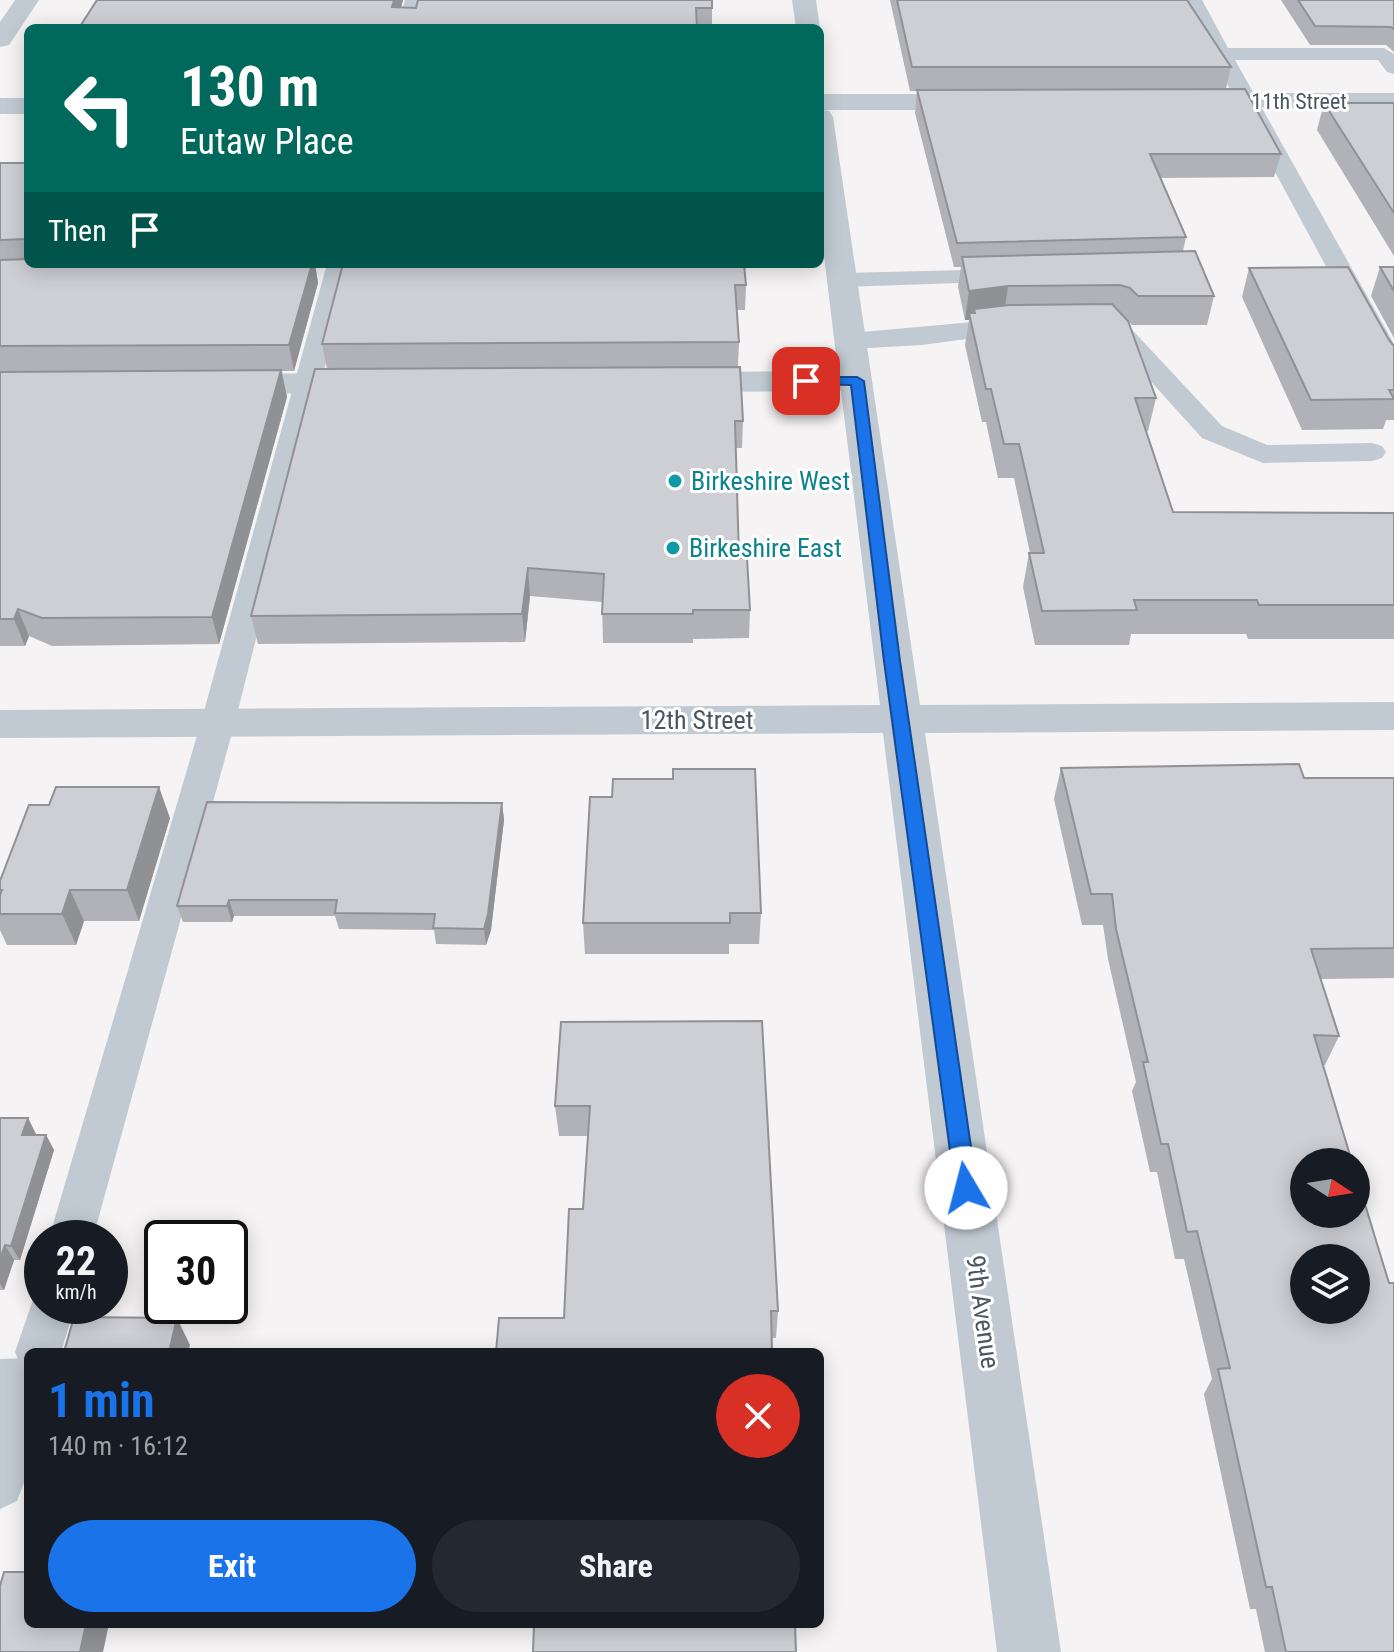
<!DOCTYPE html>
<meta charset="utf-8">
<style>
:root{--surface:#171b24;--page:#242831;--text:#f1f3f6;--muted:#9ea1a6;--accent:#1a73e8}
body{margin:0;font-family:"Roboto Condensed",sans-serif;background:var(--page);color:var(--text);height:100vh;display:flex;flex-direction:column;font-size:30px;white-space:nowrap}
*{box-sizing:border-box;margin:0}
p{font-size:26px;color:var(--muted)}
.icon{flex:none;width:44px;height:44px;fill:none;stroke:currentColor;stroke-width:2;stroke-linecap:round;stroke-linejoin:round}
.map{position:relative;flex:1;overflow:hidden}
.sheet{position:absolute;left:24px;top:1348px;width:800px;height:280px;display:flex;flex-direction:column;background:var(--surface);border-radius:12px;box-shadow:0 4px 20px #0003}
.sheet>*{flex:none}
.guide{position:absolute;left:24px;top:24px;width:800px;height:244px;border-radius:12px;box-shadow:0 4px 20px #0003;background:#00695c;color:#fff;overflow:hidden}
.needle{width:52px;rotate:102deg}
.buttons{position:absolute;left:1290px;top:1148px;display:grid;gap:16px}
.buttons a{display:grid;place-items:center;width:80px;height:80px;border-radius:50%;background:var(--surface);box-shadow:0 4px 20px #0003;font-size:40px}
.speed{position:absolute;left:24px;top:1220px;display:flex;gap:16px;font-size:40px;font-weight:700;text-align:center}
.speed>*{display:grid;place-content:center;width:104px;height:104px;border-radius:50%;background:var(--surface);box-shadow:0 4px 20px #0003;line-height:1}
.speed small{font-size:20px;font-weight:400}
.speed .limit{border:4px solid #111;border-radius:12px;background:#fff;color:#111}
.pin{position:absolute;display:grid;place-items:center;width:68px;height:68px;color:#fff;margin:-34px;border-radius:16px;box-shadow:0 4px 12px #0006}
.me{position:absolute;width:88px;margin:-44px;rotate:352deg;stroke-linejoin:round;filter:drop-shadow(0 0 6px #0008)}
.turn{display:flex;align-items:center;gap:28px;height:168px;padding:0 24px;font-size:36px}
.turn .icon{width:104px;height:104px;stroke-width:2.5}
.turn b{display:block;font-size:56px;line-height:68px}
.then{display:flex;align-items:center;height:76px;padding:0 24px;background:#0003;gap:16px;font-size:30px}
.round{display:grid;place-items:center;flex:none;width:84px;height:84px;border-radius:42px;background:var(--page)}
.summary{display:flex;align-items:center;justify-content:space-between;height:136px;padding:0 24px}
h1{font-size:48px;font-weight:700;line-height:60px;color:var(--accent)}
.action{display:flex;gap:16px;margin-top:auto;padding:16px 24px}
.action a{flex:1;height:92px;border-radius:48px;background:var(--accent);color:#fff;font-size:32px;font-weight:700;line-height:92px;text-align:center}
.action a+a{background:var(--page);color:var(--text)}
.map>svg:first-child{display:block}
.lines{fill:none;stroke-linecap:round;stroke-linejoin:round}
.service{fill:#c1cad2;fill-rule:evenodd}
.minor{fill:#c1cad2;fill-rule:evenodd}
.wall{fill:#b0b2b7}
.shaded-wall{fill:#909195}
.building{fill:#cdcfd5;stroke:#909195;stroke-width:2;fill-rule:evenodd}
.route{fill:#1a73e8;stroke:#114b97;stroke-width:2}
.culture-dot{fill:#0f9aa8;stroke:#fff;stroke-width:3}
.labels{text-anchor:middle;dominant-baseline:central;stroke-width:6;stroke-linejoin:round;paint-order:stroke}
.far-street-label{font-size:22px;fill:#4a5661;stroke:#fff}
.culture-label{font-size:26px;fill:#0d838f;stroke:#fff;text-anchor:start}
.street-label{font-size:26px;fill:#4a5661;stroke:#fff}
</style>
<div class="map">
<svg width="1394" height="1652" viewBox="0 0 1394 1652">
<rect width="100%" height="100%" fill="#f5f3f3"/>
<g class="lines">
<path class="service" d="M405,0H425L417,28H397Z
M1182,0H1202L1228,48H1384L1394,54V74L1387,72L1378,60H1235L1394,344V376L1385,374L1381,368Z
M327,264H351L235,722L93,1238H49L201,722Z
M1009,269L1018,271L1021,276L1018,281L843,287L834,285L831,280L834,275L843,273Z
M1114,317L1123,320L1222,426L1267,445L1372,443L1382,446L1386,452L1382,458L1372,461L1263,463L1202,438L1107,333L1095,330L1091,325L1095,320Z
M1017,318L1026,321L1030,326L1026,331L922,345L851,349L842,347L838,341L842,335L851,333Z
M42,1289V1306H75L61,1352H28V1472L17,1501L0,1509V1400L11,1370L21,1366L15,1352L36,1291Z"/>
<path class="minor" d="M15,0H39L9,45L0,47V22Z
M792,0H816L820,28H796Z
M1190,93H1394V109L1181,106L1177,101L1181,96Z
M820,94H978L987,96L991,102L987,108L978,110H823L829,111L833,117L920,705L1394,702V730L925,733L1061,1652H997L883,733L0,738V710L880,705L841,391L682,392L670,389L666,382L670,375L682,372L838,371L820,223Z
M0,98H28V114H0Z
M370,373L382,376L386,383L382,390L370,393L226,394L214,391L210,384L214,377L226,374Z
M28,1358V1414L0,1415V1359Z"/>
</g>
<path class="wall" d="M97,0H403L401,8H416L712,0V28H79Z
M890,0H1187L1231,67L1226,89L1281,154L1274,177L1160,178L1186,237L1183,251L1214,296L1207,325H1132L1129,322L1156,398L1148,431H1146L1173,512L1394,513V639H1248L1246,634H1131L1129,645H1035L1023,587L1029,553H1030L1014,478H998L986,422H982L965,345L969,320H965L958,287L961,267H954L915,113L917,91H910Z
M1281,0H1394V52L1386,45H1310Z
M1324,103H1394V256L1317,130Z
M0,163H28V264H315L318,283L294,371H282L287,397L219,644L52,646L29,636L25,646H0Z
M343,264L746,285L745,310H737L739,342L738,367L743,421L742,448H736L739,558L750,610L749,638L693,639V643H603L602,602L530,596L525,642L258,644L251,616L327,369L322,344Z
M1394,265V338L1371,296L1380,267H1393Z
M1249,268L1394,346V420H1386L1383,429L1302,430L1242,297Z
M1061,768L1304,778H1394V978L1321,979L1339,1036L1325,1065H1323L1394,1652H1265L1256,1609H1250L1204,1394L1212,1379L1184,1259H1175L1157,1172H1150L1132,1091L1136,1082L1108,959L1103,925H1082L1054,799Z
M590,797L761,913L759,944H729V954H585L583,923Z
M502,803L504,820L491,930L486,945L436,944L434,930L339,929L335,916H234L232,922H183L177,906Z
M170,818L139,921H84L76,945H7L0,930V881Z
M561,1022L778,1311L776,1338L564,1318L583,1209L588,1136H559L555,1106Z
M0,1118H28L36,1135H46L54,1150L20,1260H14L4,1290H0Z"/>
<path class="shaded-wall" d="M394,0H403L395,28L392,7Z
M312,264H315L318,283L294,371L289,345Z
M1008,286L1004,315L975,313L974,309L972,319L969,313V320H965L969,291Z
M281,370L287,397L219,644L212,617Z
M528,568L530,596L525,642L522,614Z
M18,609L29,636L25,646L14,619Z
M159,787L170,818L139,921L127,890Z
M502,803L504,820L491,930L486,945L484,929Z
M70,890L84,921L76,945L62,914Z
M229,900L234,916L232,922L227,906Z
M28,1118L36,1134L31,1150L22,1135Z
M46,1135L54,1150L20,1260L11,1246Z
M5,1245L14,1260L4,1290L0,1284V1259Z
M177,1318L190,1345L188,1352H169Z
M86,1624H109L103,1652H80Z"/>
<path class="building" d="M97,0H394L392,7L416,8L418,0H712V8H696L697,28H79Z
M897,0H1187L1231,67H912Z
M1298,0H1394V29L1391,27L1315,26Z
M1245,89L1281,154H1150L1186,237L957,243L917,90Z
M1324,103H1394V213Z
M0,163H28V239L0,240Z
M1195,251L1214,296H1138L1130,288L1120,285L1008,286L969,291L962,257Z
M28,259V264H312L289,345L0,346V260Z
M343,264H744L746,285H735L739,342L322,344Z
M1348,267L1389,340L1394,346V390H1389L1394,399L1311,400L1249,268Z
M1380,267H1394V291Z
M1112,304L1128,321L1156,398H1135L1173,512L1394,513V605H1259L1257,600H1134L1137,610L1042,611L1029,553H1044L1019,444H1004L991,389H986L969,313H975L974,309L1009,305Z
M740,367L743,421H735L739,558H747L750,610H693V614H602L604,574L528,568L522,614L251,616L315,369Z
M281,370L212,617L42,618L18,609L14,619H0V372Z
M1299,764L1304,778H1394V948L1311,949L1339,1036L1314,1035L1352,1162H1304V1214H1356V1175L1389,1283H1394V1652H1286L1272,1587H1266L1218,1369L1230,1368L1197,1231L1187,1232L1168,1144H1161L1143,1062H1148L1116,929L1112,894H1091L1061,768ZM1304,1258H1356V1310H1304Z
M673,769H755L761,913H730V923H583L590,797H612L613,779H673Z
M56,787H159L127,890H70L62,914H0V895L2,890H0V881L29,805H49Z
M207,802L502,803L488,914L484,929L433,928L435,914L335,913L337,900H229L227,906H177Z
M762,1021L778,1311H771L772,1352H496L499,1318H564L569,1209H583L590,1106H555L561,1022Z
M0,1118H28L22,1135H46L11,1246L5,1245L0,1259Z
M74,1317L177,1318L169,1352H64Z
M4,1572H28V1624H86L80,1652H0V1586Z
M534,1624H795L796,1652H533Z"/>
<path class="route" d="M806,377H857L864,381L900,661L977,1188L974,1194L966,1197L958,1194L955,1188L884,661L851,385L802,384V378Z"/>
<g class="culture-dot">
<circle cx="675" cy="481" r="8"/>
<circle cx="673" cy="548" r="8"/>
</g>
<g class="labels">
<g class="far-street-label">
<text x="1299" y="101">11th Street</text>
</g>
<g class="culture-label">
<text x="691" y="481">Birkeshire West</text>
<text x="689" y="548">Birkeshire East</text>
</g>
<g class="street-label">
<text x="697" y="720">12th Street</text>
<text transform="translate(983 1312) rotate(82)">9th Avenue</text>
</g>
</g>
</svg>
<div class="buttons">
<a><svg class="needle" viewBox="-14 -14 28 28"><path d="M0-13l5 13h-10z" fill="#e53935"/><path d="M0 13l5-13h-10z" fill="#9ea1a6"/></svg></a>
<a><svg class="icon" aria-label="layers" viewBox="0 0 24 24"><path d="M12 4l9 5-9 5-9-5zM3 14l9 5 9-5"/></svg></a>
</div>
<div class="speed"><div>22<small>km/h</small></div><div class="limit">30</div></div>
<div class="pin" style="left:806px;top:381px;background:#d93025"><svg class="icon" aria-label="arrive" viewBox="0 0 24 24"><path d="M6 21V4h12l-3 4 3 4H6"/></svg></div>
<svg class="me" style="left:966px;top:1188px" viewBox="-20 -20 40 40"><circle r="19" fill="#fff"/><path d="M0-13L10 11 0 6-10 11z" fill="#1a73e8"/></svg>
<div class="guide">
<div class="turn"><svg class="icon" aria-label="left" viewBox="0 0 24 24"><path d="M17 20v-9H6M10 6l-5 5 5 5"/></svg><div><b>130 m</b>Eutaw Place</div></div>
<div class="then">Then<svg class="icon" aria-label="arrive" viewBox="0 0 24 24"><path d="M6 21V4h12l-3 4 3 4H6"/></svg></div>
</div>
<section class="sheet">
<div class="summary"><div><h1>1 min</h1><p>140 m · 16:12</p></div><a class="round" style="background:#d93025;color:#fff"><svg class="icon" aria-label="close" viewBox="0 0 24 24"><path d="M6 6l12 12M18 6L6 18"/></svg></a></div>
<div class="action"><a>Exit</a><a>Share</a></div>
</section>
</div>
